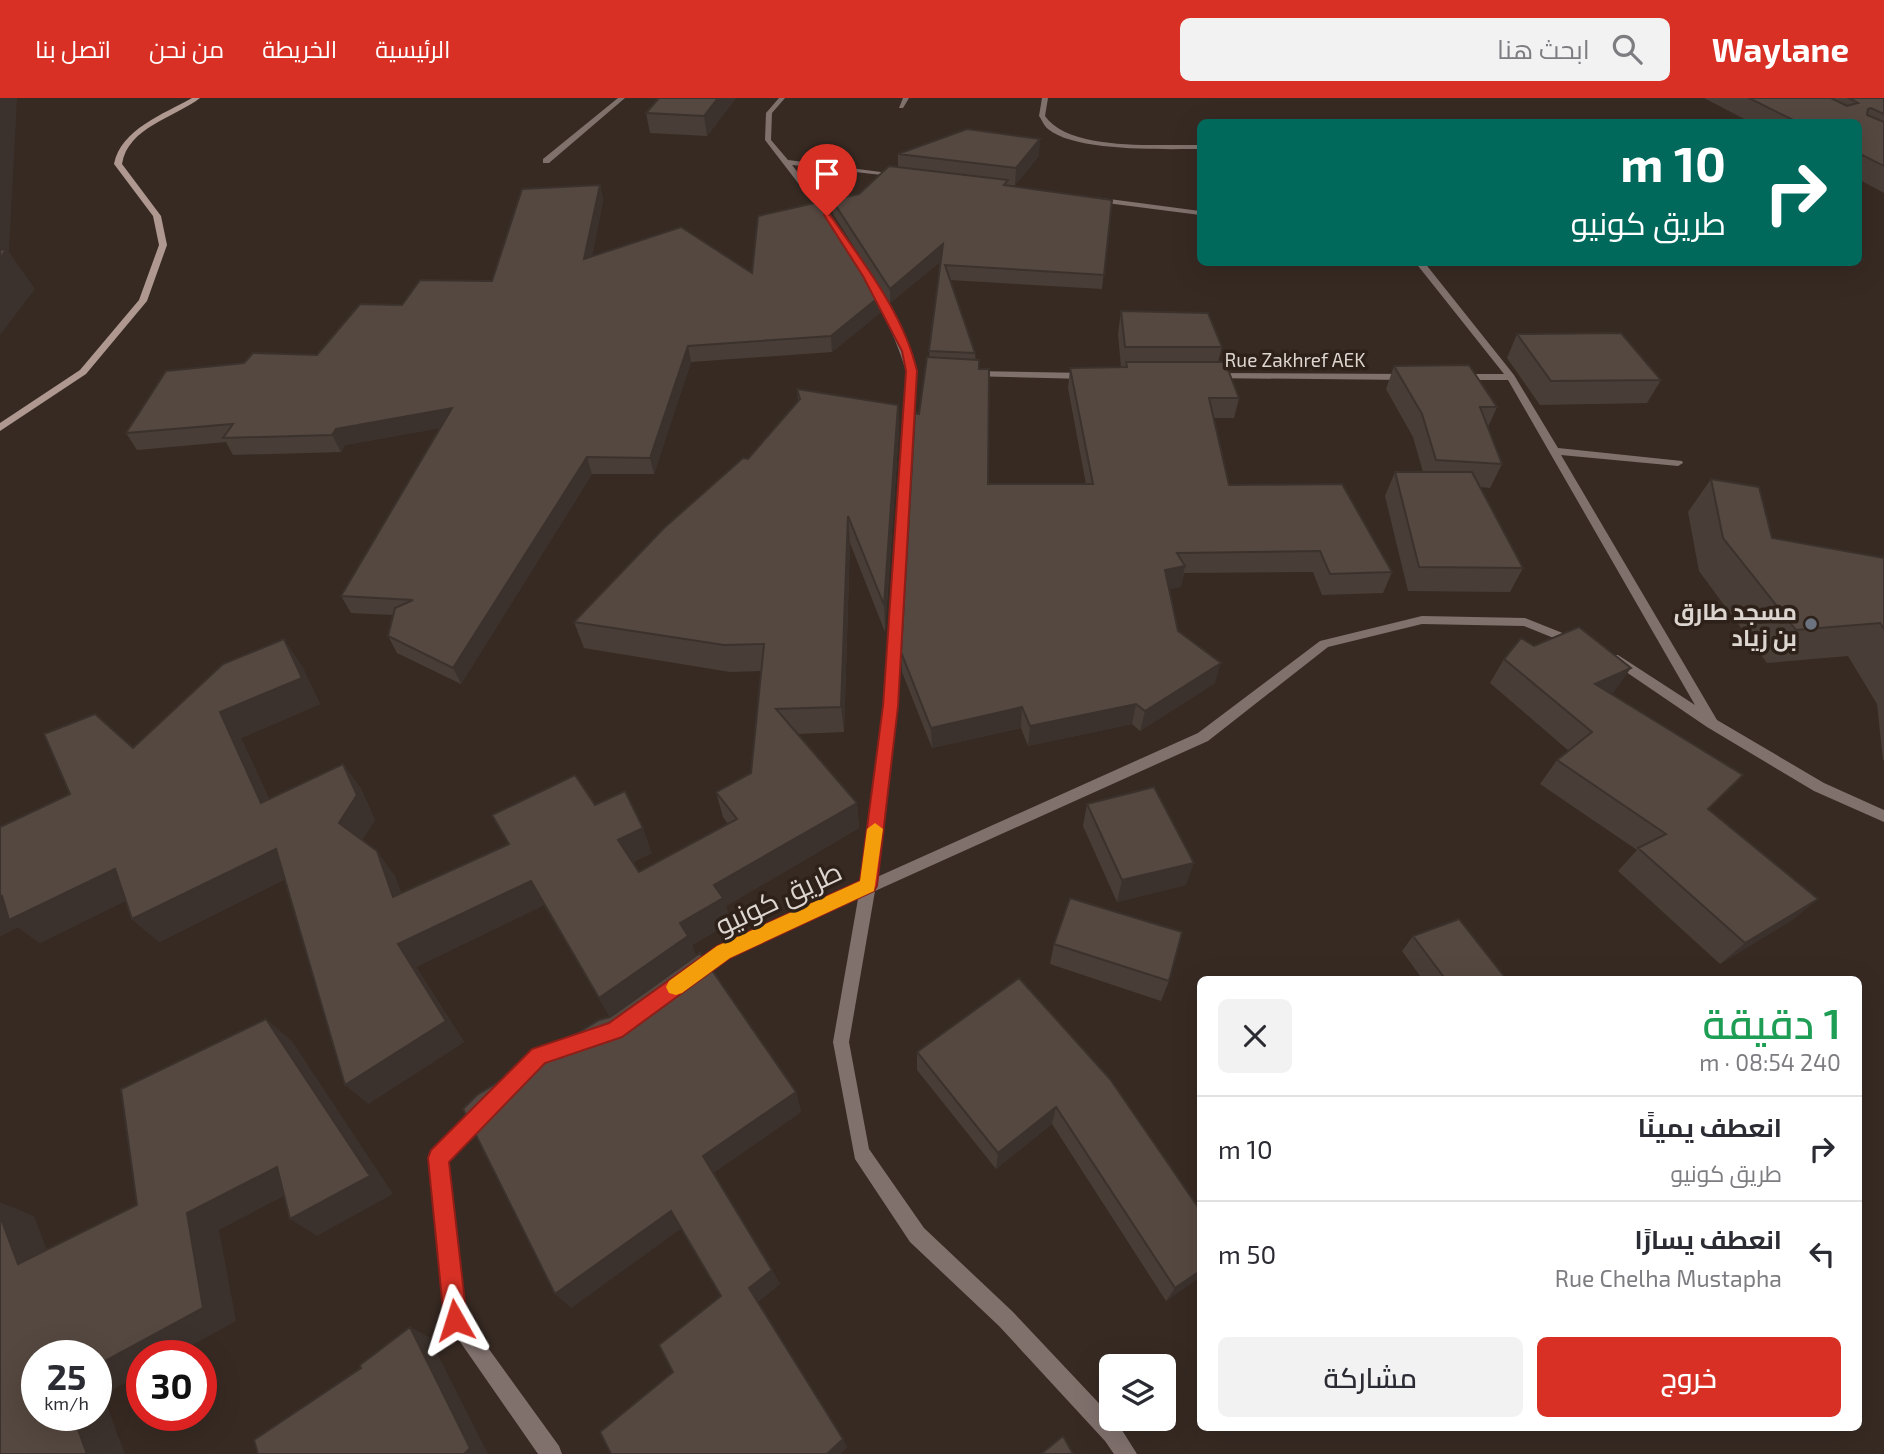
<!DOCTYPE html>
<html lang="ar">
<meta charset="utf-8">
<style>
:root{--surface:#fff;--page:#f2f2f3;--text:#2b2b33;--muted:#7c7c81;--line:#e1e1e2;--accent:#d93025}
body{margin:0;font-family:"Exo 2",Cairo,sans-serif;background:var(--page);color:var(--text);direction:rtl;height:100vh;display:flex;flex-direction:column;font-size:26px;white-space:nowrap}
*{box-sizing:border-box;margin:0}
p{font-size:23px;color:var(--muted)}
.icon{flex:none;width:38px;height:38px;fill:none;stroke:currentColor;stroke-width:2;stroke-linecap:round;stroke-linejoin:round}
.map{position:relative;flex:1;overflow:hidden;direction:ltr}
.drawer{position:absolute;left:1197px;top:878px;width:665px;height:455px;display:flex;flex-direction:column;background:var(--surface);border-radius:10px;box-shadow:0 7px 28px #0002;direction:rtl}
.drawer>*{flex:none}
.hud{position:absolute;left:1197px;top:21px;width:665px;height:147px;border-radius:10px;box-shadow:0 7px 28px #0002;direction:rtl;background:#00695c;color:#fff;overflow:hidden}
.controls{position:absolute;left:1099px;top:1256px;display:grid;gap:14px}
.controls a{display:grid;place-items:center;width:77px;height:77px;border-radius:10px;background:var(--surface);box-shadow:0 7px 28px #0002;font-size:35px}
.speed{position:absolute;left:21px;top:1242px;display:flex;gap:14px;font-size:35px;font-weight:700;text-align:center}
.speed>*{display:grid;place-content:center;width:91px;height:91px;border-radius:50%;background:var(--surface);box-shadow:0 7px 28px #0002;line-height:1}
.speed small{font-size:18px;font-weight:400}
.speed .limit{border:10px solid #d22;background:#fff;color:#111}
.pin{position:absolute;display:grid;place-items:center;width:60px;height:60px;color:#fff;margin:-72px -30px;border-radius:50% 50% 50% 0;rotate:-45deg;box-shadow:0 0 7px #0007}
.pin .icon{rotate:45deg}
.me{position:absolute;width:77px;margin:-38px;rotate:354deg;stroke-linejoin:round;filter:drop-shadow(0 0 5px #0008)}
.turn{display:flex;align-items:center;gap:24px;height:147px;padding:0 21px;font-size:32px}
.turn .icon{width:91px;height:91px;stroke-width:2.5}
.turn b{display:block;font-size:49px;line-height:60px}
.round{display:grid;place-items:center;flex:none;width:74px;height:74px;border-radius:10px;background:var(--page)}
.summary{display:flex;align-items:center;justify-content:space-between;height:119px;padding:0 21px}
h1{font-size:42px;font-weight:600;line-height:52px;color:#1e9e55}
.primary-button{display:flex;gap:14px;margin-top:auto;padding:14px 21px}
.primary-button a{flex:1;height:80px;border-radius:10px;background:var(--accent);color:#fff;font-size:28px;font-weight:600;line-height:80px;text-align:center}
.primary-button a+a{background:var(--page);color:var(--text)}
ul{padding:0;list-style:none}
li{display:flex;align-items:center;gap:21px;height:105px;padding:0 21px;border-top:2px solid var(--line)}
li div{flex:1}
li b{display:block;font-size:26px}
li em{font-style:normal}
header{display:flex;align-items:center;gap:42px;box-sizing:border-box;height:98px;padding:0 35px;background:var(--accent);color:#fff}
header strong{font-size:33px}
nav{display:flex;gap:38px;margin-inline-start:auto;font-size:24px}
.search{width:490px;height:63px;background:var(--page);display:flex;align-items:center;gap:18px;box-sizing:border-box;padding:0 24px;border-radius:10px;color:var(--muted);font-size:26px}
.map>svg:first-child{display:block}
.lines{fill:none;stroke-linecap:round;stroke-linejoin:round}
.street{fill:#80716d;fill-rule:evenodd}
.secondary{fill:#ae9890;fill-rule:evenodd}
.wall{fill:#493e37}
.shaded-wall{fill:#3c322d}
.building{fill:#554840;stroke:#3c322d;stroke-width:2}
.route{fill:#d93025;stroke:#8d1f18;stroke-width:2}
.slow{fill:#f59e0b}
.worship-dot{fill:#6b7280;stroke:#2d2119;stroke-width:2.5}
.labels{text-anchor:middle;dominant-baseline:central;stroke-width:7;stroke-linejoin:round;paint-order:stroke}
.far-street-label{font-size:19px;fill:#ddd5d0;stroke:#2d2119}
.poi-label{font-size:23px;font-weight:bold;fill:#ddd5d0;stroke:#2d2119;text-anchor:end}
.near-street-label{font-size:28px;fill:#ddd5d0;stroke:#2d2119}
</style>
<header>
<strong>Waylane</strong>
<div class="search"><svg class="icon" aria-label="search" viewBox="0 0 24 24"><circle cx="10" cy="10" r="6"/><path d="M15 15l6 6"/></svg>ابحث هنا</div>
<nav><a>الرئيسية</a><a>الخريطة</a><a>من نحن</a><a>اتصل بنا</a></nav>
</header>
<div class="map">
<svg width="1884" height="1356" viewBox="0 0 1884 1356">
<rect width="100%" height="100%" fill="#372a23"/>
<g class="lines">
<path class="street" d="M618,0H625L549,65H543V61Z
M779,0H785L772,15L771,42L788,62L904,77L900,79L792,67C842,130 891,196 916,273L897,608L877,779L1198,635L1320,543L1422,518L1525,520L1580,542L1582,545L1576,549L1524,528L1422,526L1328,549L1208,643L875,793L849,944L869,1051L924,1130L1013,1214L1111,1318V1321H1115L1137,1356H1114L1105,1343L999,1228L910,1144L855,1061L833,944L858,801L730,859L700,881L694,883L688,881L686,876L688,871L718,849L861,786L883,608L906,273C879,185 820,114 765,42L766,15Z
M903,0H909L903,10H899Z
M1042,0H1048L1045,18C1070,54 1160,46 1200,47V51C1166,51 1075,54 1048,31C1044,28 1042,22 1039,18Z
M1094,99L1200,113V117L1091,103L1090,101Z
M1415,164H1424L1514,277L1558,350L1682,363L1683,365L1678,368L1561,357L1717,622L1824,685L1884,712V724L1814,693L1707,629L1610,563L1608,560L1610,557H1618L1695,607L1508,282H1460L1455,279L1460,276H1504Z
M970,273L1086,275L1091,278L1086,281L967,278L965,276Z
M1211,275L1408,276L1413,279L1408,282L1208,280L1206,278Z
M562,942L568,944L571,950L568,956L543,964L527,982L521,984L515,982L512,976C522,954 541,948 562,942Z
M482,1006L488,1009L491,1015L488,1021L447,1063L465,1218L559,1348L562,1356H538L445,1222L429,1060L432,1054L476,1009Z"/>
<path class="secondary" d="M192,0H200C174,20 128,29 122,66L161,118L167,147L147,203L86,276L0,333V325L80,272L139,202L159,147L153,118L114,66C121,31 164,16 192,0Z"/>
</g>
<path class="wall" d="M736,0L707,38L650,35L646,15Z
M1704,0H1884V95L1858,81V24H1750Z
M898,56L1039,58L1015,87H1008V88L1112,102L1102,191L950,182L975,255L988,386H1086L1068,290L1070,270L1121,269L1118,236L1121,213L1222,249L1218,264L1239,300L1234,320H1214L1229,387L1392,474L1383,495L1322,497L1313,474L1184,475L1181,489L1169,491L1178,533L1215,585L1140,633L1132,626L1028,648L1021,630L932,650L902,574L901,554L919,316L929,259L941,163L890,205L833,116L832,102L859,96L898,69Z
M600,87L603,102L592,158L752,175L880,215L832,254L691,264L654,376H592L461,586L397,555L388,538L393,517L351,515L341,498L440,330L345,347L341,354L233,357L226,344L137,352L126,335L244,265L317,257L402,207L492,183Z
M1517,236L1661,282L1647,305L1540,307L1507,260Z
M1394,268L1497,309L1488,329L1502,366L1490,390L1480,389L1523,470L1510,494L1408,493L1385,398L1395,374H1423L1413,339L1386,291Z
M797,291L898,307L899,333L885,534L850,445L844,634L797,636L857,705L859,730L726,808L731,824L692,847L696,858L796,994L801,1014L713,1075L780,1186L758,1204L847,1349L840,1356H611L673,1274L721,1198L681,1130L571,1210L610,919L544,807L416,869L464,944L368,1006L285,781L159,844L132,821L125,803L40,845L18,829L0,838V729L70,696L133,650L302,568L320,606L241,640L269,701L343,666L361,691L375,722L362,742L395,778L401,795L595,707L652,755L633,764L639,774L728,726L723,719L716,694L751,675L762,573L730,574L584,550L574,524L748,361L798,303Z
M1711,381L1772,440L1884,460V662H1883L1877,606L1848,558L1767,565L1699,473L1688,414Z
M1504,561L1614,594L1610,595L1709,712L1818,801L1792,822L1720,866L1618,773L1637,752L1540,686L1557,662L1569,653L1490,585Z
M1087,706L1186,787L1117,804L1083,728Z
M1413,838L1507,882H1423L1402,853Z
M1054,846L1169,883L1161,903L1050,866Z
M1019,880L1200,1179L1166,1203L1052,1026L996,1071L917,972V954Z"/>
<path class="shaded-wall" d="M0,0H17L9,154L35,191L0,237Z
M718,0H736L707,38L704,18Z
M1040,41L1039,58L1015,87L1016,70Z
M600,87L603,102L589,176L584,161Z
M943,146V161L890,205V191Z
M879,199L880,215L832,254L831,238Z
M688,248L691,264L654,376L650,360Z
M898,307L899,333L885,534L884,507Z
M452,310L459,327L345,347L341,354L332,337L336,331Z
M587,359L592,376L461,586L453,570Z
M848,418L850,445L844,634L841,609Z
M1185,468L1181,489L1160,493L1165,472Z
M284,541L302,568L320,606L241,640L282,730L261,705L220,614Z
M1221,565L1215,585L1140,633L1145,613Z
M1631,570L1614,594L1578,610L1595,586Z
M1136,606L1132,626L1028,648L1030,628Z
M1022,609L1021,630L932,650L931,630Z
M343,666L361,691L375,722L358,749L339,725Z
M857,705L859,730L726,808L731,824L692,847L697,861L611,922L599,900L680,825L714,787Z
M643,730L652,755L628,766L618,742Z
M276,751L297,775L159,844L132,821Z
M377,753L395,778L411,822L393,799Z
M1194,765L1186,787L1117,804L1122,782Z
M115,771L142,795L40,845L18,829L0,838V799Z
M531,783L544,807L416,869L464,944L368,1006L345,987L398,846Z
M1818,801L1792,822L1720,866L1745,845Z
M266,921L292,943L393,1096L317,1138L290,1121Z
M796,994L801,1014L712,1076L703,1058Z
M1056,1009L1052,1026L996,1071L998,1055Z
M277,1069L305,1087L219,1132L236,1223L173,1258H142V1276L103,1297L125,1356H87L73,1318H96V1268L187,1115Z
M0,1104L34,1118L58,1181L18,1166L0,1118Z
M671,1113L682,1130L571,1210L555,1196Z
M772,1172L780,1186L758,1204L749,1190Z
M1200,1173V1179L1166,1203L1175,1190Z
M410,1229L429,1239L488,1356H464Z
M843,1341L847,1349L840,1356H827Z"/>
<path class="building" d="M659,0H718L704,18L646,15Z
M1749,0H1831L1847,8L1858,5L1849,0H1884V16L1871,10L1868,11L1867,17L1884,24V68L1858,55V24H1797Z
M967,31L1040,41L1016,70L898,56Z
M889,68L1008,82L1004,87L1112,102L1104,177L945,167L975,255L929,253L943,146L890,191L832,102L859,96Z
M600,87L584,161L681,129L752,175L758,118L819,104L879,199L831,238L688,248L650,360L587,359L453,570L388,538L395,510L413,502L341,498L452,310L336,331L332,337L223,340L233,326L126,335L166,273L244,265L253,255L317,257L360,206L402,207L420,182L492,183L522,91Z
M7,151L0,160V152Z
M1121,213L1208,215L1222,249H1125Z
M1621,235L1661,282L1551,283L1517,236Z
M927,259L979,262V271H989L988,386H1093L1070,270L1127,269L1126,264H1225L1239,300H1209L1229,387L1342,386L1392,474L1330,476L1320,453L1177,455L1185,468L1165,472L1178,533L1221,565L1145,613L1136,606L1030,628L1022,609L931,630L901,554L915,315L919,316Z
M1469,267L1497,309H1480L1502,366L1436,362L1422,316L1394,268Z
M797,291L898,307L884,507L848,418L841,609L776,611L857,705L714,787L723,800L680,825L688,838L599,900L531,783L398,846L446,923L345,987L276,751L132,821L115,771L9,822L2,798L0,799V729L70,696L44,636L95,616L133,650L223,566L284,541L302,580L220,614L261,705L343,666L357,697L339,725L377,753L393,799L509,746L492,717L575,677L595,707L625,693L643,730L618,742L639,774L737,721L716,694L751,675L764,546L724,547L574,524L664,430L743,360L748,361L800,301Z
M1395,374H1472L1523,470L1419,469Z
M1711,381L1759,389L1772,440L1884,460V531L1880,525L1796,532L1723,440Z
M1579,529L1631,570L1595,586L1743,677L1708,711L1818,801L1745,845L1638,750L1666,736L1557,662L1592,634L1504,561L1521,540L1534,548Z
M1154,689L1194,765L1122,782L1087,706Z
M1070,800L1182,834L1169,883L1054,846Z
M1459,821L1507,882H1446L1413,838Z
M700,855L796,994L703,1058L772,1172L749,1190L843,1341L827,1356H611L600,1334L673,1274L659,1247L721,1198L671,1113L555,1196L463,1011L477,997L599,922L610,919Z
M1019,880L1110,981L1200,1112V1173L1175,1190L1056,1009L998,1055L917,954Z
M266,921L370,1078L290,1121L277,1069L187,1115L203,1210L96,1268V1258H37V1318H73L87,1356H0V1118L18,1166L137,1107L121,991Z
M410,1229L470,1350L464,1356H258L254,1342L361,1270L360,1267Z
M1063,1338L1073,1356H1041Z"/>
<path class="route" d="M824,117H830C863,164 904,216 917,273L898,608L877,788L874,793L730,860L622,939L545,965L449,1064L467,1222L463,1230L455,1234L447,1230L444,1222L428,1060L431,1052L532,951L609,925L717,848L860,783L883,608L906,273L902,253L863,178Z"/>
<path class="slow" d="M875,725L883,731L874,793L730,860L682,895L676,897L669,895L666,889L669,883L717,848L860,783L867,731Z"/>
<circle class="worship-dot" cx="1811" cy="526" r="7"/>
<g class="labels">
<g class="far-street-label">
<text x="1295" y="261">Rue Zakhref AEK</text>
</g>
<g class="poi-label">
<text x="1797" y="513">مسجد طارق<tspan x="1797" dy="26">بن زياد</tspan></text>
</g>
<g class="near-street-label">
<text transform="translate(778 799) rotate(-25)">طريق كونيو</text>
</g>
</g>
</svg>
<div class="controls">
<a><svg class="icon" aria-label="layers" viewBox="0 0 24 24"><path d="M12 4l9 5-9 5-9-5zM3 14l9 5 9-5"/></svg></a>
</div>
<div class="speed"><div>25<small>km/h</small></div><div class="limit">30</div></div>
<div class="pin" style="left:827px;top:118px;background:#d93025"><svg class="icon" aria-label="arrive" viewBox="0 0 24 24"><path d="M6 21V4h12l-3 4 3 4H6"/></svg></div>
<svg class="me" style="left:455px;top:1222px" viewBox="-20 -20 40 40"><path d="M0-17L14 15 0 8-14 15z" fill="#d93025" stroke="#fff" stroke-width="4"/></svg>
<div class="hud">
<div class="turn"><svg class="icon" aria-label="right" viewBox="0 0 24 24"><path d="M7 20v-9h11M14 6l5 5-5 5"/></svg><div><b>10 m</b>طريق كونيو</div></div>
</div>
<section class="drawer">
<div class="summary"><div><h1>1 دقيقة</h1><p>240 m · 08:54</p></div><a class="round"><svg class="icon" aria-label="close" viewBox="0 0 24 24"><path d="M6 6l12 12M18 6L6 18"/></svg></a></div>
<ul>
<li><svg class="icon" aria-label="right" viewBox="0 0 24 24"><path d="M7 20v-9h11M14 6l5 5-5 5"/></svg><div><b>انعطف يمينًا</b><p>طريق كونيو</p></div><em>10 m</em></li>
<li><svg class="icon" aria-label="left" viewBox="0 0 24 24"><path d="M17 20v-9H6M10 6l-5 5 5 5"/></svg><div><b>انعطف يسارًا</b><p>Rue Chelha Mustapha</p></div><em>50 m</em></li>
</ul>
<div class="primary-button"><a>خروج</a><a>مشاركة</a></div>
</section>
</div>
